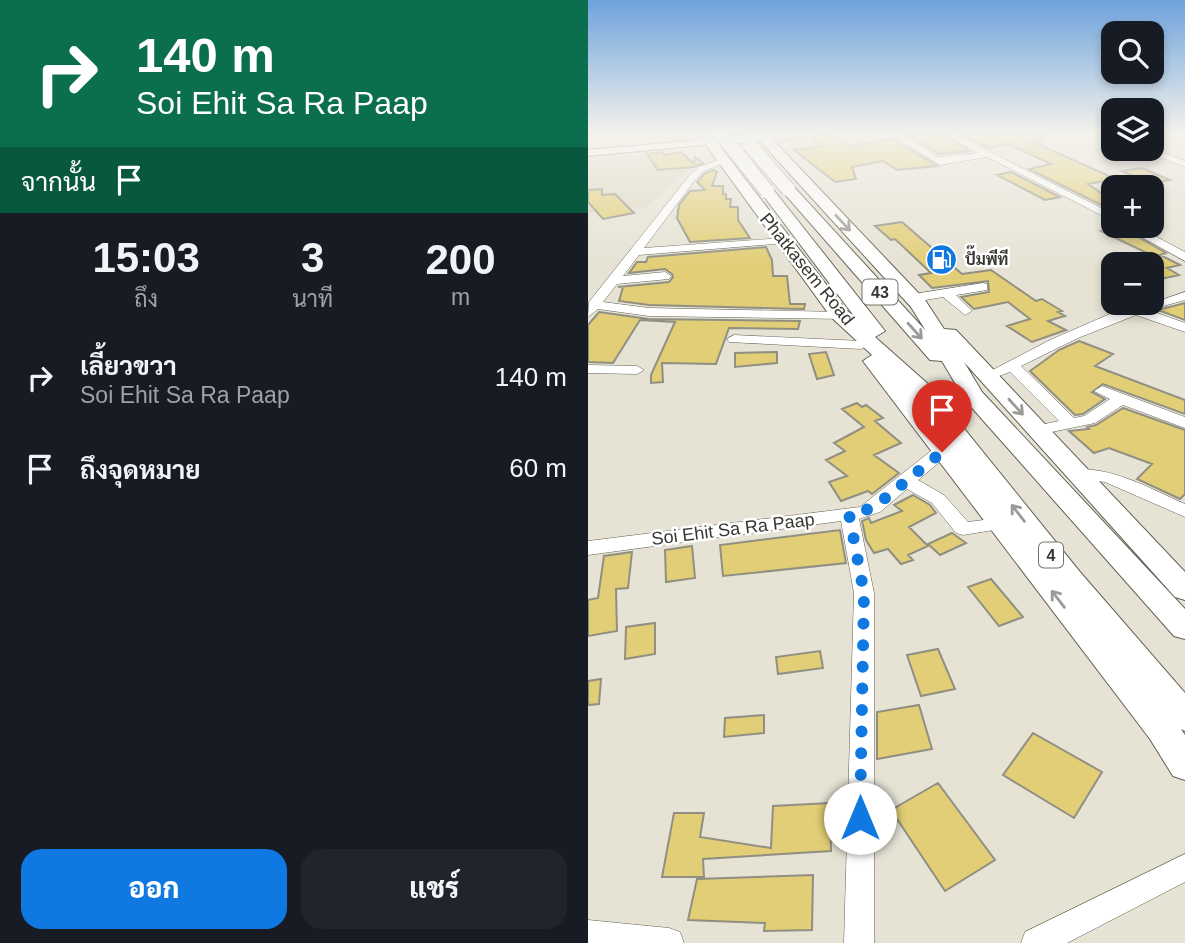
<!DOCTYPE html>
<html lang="th">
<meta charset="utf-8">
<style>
:root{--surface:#171b24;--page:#20242c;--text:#f1f3f6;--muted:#9ea1a6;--accent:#0f79e1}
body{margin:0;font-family:Helvetica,Sarabun,sans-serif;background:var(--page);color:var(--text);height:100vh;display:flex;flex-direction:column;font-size:26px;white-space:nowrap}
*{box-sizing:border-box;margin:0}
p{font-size:23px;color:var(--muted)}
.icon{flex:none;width:38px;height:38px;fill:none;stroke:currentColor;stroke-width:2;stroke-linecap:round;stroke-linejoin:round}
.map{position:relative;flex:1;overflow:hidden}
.details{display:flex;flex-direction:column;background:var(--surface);width:588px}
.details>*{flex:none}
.guide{background:#0b6e4f;color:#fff;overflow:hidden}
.fabs{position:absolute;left:513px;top:21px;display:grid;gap:14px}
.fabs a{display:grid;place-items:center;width:63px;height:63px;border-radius:14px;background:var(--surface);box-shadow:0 4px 10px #0003;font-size:35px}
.pin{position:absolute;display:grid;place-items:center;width:60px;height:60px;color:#fff;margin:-72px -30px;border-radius:50% 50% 50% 0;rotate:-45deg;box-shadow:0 0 7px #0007}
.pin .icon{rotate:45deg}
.me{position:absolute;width:77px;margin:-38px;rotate:0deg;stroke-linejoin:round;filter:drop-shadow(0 0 5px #0008)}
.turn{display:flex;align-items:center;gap:24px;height:147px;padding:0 21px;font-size:32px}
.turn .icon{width:91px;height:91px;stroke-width:2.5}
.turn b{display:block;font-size:49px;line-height:60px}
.then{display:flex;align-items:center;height:66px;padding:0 21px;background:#0003;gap:14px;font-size:26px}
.eta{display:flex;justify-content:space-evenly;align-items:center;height:119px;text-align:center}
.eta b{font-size:42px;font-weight:800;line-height:49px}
.primary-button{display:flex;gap:14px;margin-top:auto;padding:14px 21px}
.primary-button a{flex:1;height:80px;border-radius:21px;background:var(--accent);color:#fff;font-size:28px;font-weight:800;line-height:80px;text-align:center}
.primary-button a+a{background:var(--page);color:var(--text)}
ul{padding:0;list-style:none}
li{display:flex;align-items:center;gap:21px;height:91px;padding:0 21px}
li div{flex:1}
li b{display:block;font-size:26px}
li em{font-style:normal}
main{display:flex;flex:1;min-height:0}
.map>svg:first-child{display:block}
.built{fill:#ddd9c4}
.building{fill:#e2ce76;stroke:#918f82;stroke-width:2}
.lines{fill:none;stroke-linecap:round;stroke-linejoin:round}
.minor-casing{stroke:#626054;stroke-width:1}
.major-casing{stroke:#626054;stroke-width:2}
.highway-casing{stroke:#626054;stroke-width:2}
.minor{fill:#fff;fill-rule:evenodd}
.major{fill:#fff;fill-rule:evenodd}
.highway{fill:#fff;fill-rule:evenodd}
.highway-bridge-casing{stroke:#626054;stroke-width:15;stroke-linecap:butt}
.highway-bridge{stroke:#fff;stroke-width:14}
.oneway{stroke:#9b9a98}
.route{stroke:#0f79e1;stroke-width:12;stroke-dasharray:0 21.6}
.labels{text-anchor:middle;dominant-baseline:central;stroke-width:5;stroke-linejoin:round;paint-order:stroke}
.far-poi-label{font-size:16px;font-weight:bold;fill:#373631;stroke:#fff;text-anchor:start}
.shield{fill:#fff;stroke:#73726f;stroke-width:2}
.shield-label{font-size:16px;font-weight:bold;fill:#373631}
.street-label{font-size:18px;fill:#373631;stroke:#fff}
</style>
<main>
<section class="details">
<div class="guide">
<div class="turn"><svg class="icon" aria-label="right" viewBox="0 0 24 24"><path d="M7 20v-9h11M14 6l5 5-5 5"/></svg><div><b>140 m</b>Soi Ehit Sa Ra Paap</div></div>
<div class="then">จากนั้น<svg class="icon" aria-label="arrive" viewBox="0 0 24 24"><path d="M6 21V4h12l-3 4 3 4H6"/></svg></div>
</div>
<div class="eta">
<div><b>15:03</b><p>ถึง</p></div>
<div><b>3</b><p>นาที</p></div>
<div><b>200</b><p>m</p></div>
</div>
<ul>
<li><svg class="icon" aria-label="right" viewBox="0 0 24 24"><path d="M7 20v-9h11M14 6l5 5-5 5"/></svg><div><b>เลี้ยวขวา</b><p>Soi Ehit Sa Ra Paap</p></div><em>140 m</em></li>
<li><svg class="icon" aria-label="arrive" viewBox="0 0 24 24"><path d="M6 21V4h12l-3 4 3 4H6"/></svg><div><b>ถึงจุดหมาย</b></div><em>60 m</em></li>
</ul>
<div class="primary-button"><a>ออก</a><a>แชร์</a></div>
</section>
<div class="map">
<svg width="597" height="943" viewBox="0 0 597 943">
<rect width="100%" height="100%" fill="#e6e3d5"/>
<path class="built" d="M71,153L85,154L110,162L59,207L0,213V159Z"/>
<path class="building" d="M317,134H355L382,151L351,154Z
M373,134H455V140L445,142L528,179L500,184L525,201V211L441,169L463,164L420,144L401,148Z
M243,135L262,146L305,139L349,166L309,170L295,161L264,167L268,179L247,182L206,150L235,146L223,138Z
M75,152L76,155L93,152L106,164L107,157L115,163L106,167L70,170L59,154Z
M554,168L582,180L562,184L534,171Z
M126,170L129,172L124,186H135V194H138V199H143L142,207H150V220L162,238L102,242L89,218L91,205L102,191L117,190L109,182L117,173Z
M423,172L472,197L457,200L409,175Z
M14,189V195L27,194L46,213L15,219L0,202V190Z
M314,222L374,274L403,270L448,301L454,299L474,311L470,312L477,316L460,321L478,330L444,342L419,326L442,319L420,302L386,309L373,297L401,292L400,281L344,288L331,275L343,273L307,239L303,240L287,226Z
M531,226L578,253L572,255L592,265L579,268L591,275L568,280L564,277V264H543L534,259L559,253L513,231Z
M178,247L184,260L185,276H199L202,304H217L216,309L61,305L31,301L35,287H30L81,282L85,277L84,274L77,269L41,273L49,262H58L60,257Z
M597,303V320L570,310Z
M11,312L61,319L212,321L210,329L141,328L128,364L74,363L75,382L63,383V375L87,322L52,320L25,363L0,362V325Z
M491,341L525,354L507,366L597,400V414L515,384L504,392L517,399L495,414L487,415L442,371L471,350Z
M189,352V363L147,367V353Z
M238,352L246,375L229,379L221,354Z
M269,403L274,407L278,405L295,418L287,421L313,443L286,455L311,473L284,494L280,491L253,501L241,482L259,476L238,460L257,451L246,443L276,427L254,409Z
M535,408L597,430V494L592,499L549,479L564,464L521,448L506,453L481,431L501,429L499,427L508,425Z
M325,495L342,505L348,513L321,527L340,546L320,555L325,560L313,564L300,549L286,553L278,540L274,521L281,518L283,523L314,511L306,505Z
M252,530L258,563L135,576L132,545Z
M364,533L378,543L352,555L340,544Z
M104,546L107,578L78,582L77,550Z
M44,552L40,588L28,589L29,631L0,636V600L10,598L16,556Z
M403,579L435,617L411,626L380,587Z
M67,623V654L37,659L38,627Z
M350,649L367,689L333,696L319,655Z
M232,651L235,668L190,674L188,657Z
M13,679L11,704L0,705V681Z
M331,705L344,749L289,759V712Z
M176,715V733L136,737L137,718Z
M445,733L514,772L486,818L415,775Z
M350,783L407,860L357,891L303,810Z
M242,803L243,851L115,859L116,877H74L86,813H116L112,837L183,848L185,806Z
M225,875L224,930L176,931L177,923L100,920L109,879Z"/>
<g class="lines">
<defs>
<path id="minor" d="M302,134H312L350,157L390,153L357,134H367L525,214V221L399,157L352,165Z
M516,134H525V139Z
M587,134H597V139L588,136Z
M564,148L597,161V167L552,149Z
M131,160L139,162L116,171L107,180L56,248L195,238L201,241L199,243L51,255L35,276L77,272L83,276L81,279L29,284L15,302L61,308L252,312L257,313V319L61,316L10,309L0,317L1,302L101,176L110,167Z
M534,226H548L597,252V261Z
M395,283L399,284V290L368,295L384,311L377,315L355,297L326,302L320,298L326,294Z
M597,292V300L561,310L597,323V332L548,315L490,338L433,366L486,418L496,416L522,399L506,391L514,386L597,417V428L535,405L507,423L449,435L443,433L441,430L443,427L471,421L422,372L400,380L393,376L462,340L540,306L564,303Z
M146,335L273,341L280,345L273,349L141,342L139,339Z
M0,365L49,366L56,370L49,374L0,373Z
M354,446L362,451L360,455L330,480L356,495L380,522L411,518L418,520L420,524L418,528L375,535L368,533L344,503L319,489L292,512L271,519L286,593V943H256L266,593L253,521L0,555V541L272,507L348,447Z
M491,469C529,469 563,489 597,504V517L517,482L485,478L482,474L485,470Z
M597,854V882L479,943H433L437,932Z
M0,920L81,928L92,932L96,943H0Z"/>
<path id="major" d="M122,139L127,142L126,144L0,156V150Z"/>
<path id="highway" d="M110,134H122L125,138L166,134H220L214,138L185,140L337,300L356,329L368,330L597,572V600L587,597L376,362L394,392L597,609V639L586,636L377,400L354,361L342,360L195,192V186H205L338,331L323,307L172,141L131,145L257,309L269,320L172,191L174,188H184L297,331L287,337L340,384L492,572L597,693V731L593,729L597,735V780L585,776L562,739L278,365L275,361L284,355L243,317Z"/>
</defs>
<use href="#minor" class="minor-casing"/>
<use href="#major" class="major-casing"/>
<use href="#highway" class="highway-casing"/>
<use href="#minor" class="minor"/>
<use href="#major" class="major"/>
<use href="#highway" class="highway"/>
<defs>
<path id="highway-bridge" d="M133,134L179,191
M162,145L200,189"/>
</defs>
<use href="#highway-bridge" class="highway-bridge-casing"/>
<use href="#highway-bridge" class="highway-bridge"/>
</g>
<defs><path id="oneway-shaft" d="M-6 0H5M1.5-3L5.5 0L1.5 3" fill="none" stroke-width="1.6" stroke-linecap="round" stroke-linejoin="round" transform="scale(1.75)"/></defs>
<g class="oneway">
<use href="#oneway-shaft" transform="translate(255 223) rotate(47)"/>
<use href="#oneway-shaft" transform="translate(327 331) rotate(48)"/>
<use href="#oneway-shaft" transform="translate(428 407) rotate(48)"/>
<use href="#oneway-shaft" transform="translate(430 513) rotate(-128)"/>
<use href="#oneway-shaft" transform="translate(470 599) rotate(-128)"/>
</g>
<linearGradient id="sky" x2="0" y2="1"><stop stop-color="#6ea3dc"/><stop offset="0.5" stop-color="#f4f2ec"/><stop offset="1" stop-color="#f4f2ec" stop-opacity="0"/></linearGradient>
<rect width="597" height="266" fill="url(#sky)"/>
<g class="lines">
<path class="route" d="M272,818L276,593L261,514L285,508L354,452"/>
</g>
<defs>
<symbol id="fuel-disc" viewBox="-11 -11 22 22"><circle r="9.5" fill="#0f79e1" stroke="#fff"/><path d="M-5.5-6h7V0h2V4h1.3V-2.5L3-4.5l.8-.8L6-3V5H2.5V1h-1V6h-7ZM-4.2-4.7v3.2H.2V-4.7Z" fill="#fff"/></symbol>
</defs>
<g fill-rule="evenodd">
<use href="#fuel-disc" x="336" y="242" width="35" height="35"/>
</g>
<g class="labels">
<g class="far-poi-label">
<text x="377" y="259">ปั๊มพีที</text>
</g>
<g class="shield">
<rect x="274.5" y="279.5" width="35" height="25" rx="5"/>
<rect x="451" y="542.5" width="24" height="25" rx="5"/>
</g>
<g class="shield-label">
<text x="292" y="292">43</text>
<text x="463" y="555">4</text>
</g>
<g class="street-label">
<text transform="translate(219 269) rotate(51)">Phatkasem Road</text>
<text transform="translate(145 529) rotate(-7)">Soi Ehit Sa Ra Paap</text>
</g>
</g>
</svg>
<div class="fabs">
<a><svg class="icon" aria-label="search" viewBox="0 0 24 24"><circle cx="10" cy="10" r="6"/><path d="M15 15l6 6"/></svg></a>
<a><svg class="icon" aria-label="layers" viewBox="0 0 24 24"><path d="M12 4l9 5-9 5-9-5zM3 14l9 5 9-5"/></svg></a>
<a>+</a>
<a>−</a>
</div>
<div class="pin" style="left:354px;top:452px;background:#d93025"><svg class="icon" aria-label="arrive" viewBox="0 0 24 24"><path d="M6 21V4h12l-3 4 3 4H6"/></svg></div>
<svg class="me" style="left:272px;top:818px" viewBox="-20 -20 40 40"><circle r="19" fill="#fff"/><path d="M0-13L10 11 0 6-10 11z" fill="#0f79e1"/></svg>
</div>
</main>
